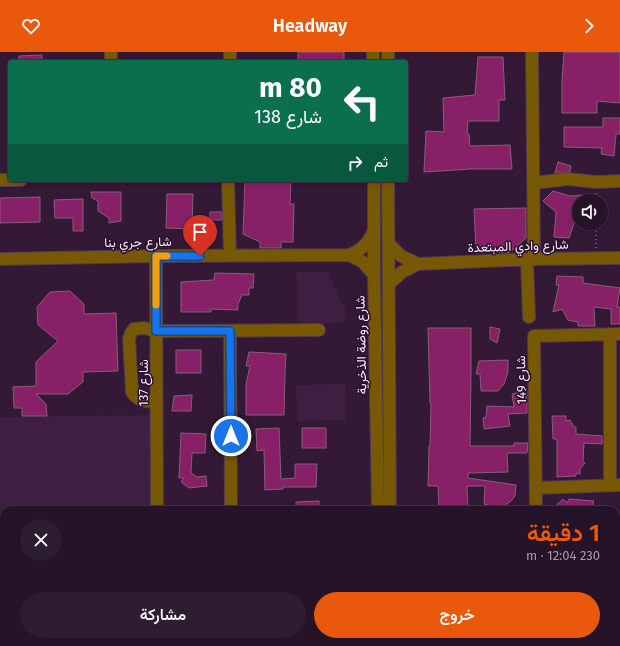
<!DOCTYPE html>
<html lang="ar">
<meta charset="utf-8">
<style>
:root{--surface:#261328;--page:#2e1c30;--text:#f1f3f6;--muted:#a49ea8;--line:#423245;--accent:#ea580c}
body{margin:0;font-family:"Fira Sans",Vazirmatn,sans-serif;background:var(--page);color:var(--text);direction:rtl;height:100vh;display:flex;flex-direction:column;font-size:15px;white-space:nowrap}
*{box-sizing:border-box;margin:0}
p{font-size:13px;color:var(--muted)}
.icon{flex:none;width:22px;height:22px;fill:none;stroke:currentColor;stroke-width:2;stroke-linecap:round;stroke-linejoin:round}
.map{position:relative;flex:1;overflow:hidden;direction:ltr}
.sheet{position:absolute;left:0px;top:454px;width:620px;height:140px;display:flex;flex-direction:column;background:var(--surface);border-radius:12px 12px 0 0;box-shadow:0 2px 6px #0003,0 0 0 1px var(--line);direction:rtl}
.sheet>*{flex:none}
.top-card{position:absolute;left:8px;top:8px;width:400px;height:122px;border-radius:4px;box-shadow:0 2px 6px #0003,0 0 0 1px var(--line);direction:rtl;background:#0b6e4f;color:#fff;overflow:hidden}
.fabs{position:absolute;left:572px;top:142px;display:grid;gap:8px}
.fabs a{display:grid;place-items:center;width:36px;height:36px;border-radius:50%;background:var(--surface);box-shadow:0 2px 6px #0003,0 0 0 1px var(--line);font-size:20px}
.pin{position:absolute;display:grid;place-items:center;width:34px;height:34px;color:#fff;margin:-41px -17px;border-radius:50% 50% 50% 0;rotate:-45deg;box-shadow:0 0 4px #0007}
.pin .icon{rotate:45deg}
.me{position:absolute;width:44px;margin:-22px;rotate:0deg;stroke-linejoin:round;filter:drop-shadow(0 0 3px #0008)}
.turn{display:flex;align-items:center;gap:14px;height:84px;padding:0 20px;font-size:18px}
.turn .icon{width:52px;height:52px;stroke-width:2.5}
.turn b{display:block;font-size:28px;line-height:34px}
.then{display:flex;align-items:center;height:38px;padding:0 20px;background:#0003;gap:8px;font-size:15px}
.round{display:grid;place-items:center;flex:none;width:42px;height:42px;border-radius:21px;background:var(--page)}
.summary{display:flex;align-items:center;justify-content:space-between;height:68px;padding:0 20px}
h1{font-size:24px;font-weight:600;line-height:30px;color:var(--accent)}
.button{display:flex;gap:8px;margin-top:auto;padding:8px 20px}
.button a{flex:1;height:46px;border-radius:24px;background:var(--accent);color:#fff;font-size:16px;font-weight:600;line-height:46px;text-align:center}
.button a+a{background:var(--page);color:var(--text)}
header{display:flex;justify-content:space-between;align-items:center;height:52px;padding:0 20px;background:var(--accent);color:#fff;font-size:18px;font-weight:600}
.map>svg:first-child{display:block}
.built{fill:#3e1f42}
.building{fill:#872067;stroke:#875f76}
.lines{fill:none;stroke-linecap:round;stroke-linejoin:round}
.minor-casing{stroke:#4f3652;stroke-width:14}
.path{stroke:#7e6781;stroke-width:1.5;stroke-dasharray:1 3;stroke-linecap:butt}
.minor{stroke:#775804;stroke-width:12}
.route-casing{stroke:#114b97;stroke-width:10}
.route{stroke:#1a73e8;stroke-width:7}
.slow{stroke:#f59e0b;stroke-width:7}
.labels{text-anchor:middle;dominant-baseline:central;stroke-width:3;stroke-linejoin:round;paint-order:stroke}
.street-label{font-size:13px;fill:#fcebfe;stroke:#29102c}
</style>
<header><svg class="icon" aria-label="forward" viewBox="0 0 24 24"><path d="M9 5l7 7-7 7"/></svg>Headway<svg class="icon" aria-label="heart" viewBox="0 0 24 24"><path d="M12 20l-8-8c-3-5 5-10 8-4 3-6 11-1 8 4z"/></svg></header>
<div class="map">
<svg width="620" height="594" viewBox="0 0 620 594">
<rect width="100%" height="100%" fill="#331936"/>
<path class="built" d="M296,220H328L346,259L345,271L298,272Z
M345,332L346,368L297,369L296,333Z
M152,363L153,458H4V590H154V594H0V365Z"/>
<path class="building" d="M298,0H344V10H298Z
M564,0H620V51L597,49V61H562V28Z
M42,3V10H19V4Z
M478,5H503L505,48H499V69H468L467,82H469L470,94L510,93L512,117H471L424,120L426,79L444,80L443,46L475,43Z
M603,66H620V82H616L614,104L601,102L602,96L564,95V75H603Z
M558,110L571,114L570,120L555,121Z
M245,128H291L290,152H294L293,190H281V196H260V190L243,182Z
M553,139L570,144L583,143L582,149H579V157L569,186L554,185L556,160L543,149Z
M91,140H121V169L109,171V166L98,159V149L92,146Z
M167,142H193L192,177L166,176Z
M40,145V170L0,171V146Z
M83,147V179H73V166H55L54,148Z
M526,156V186L509,201H502L476,197L474,157Z
M210,160H221L222,168H210Z
M215,221L254,222L253,236H249V243H242L238,252V258L211,257V260H181V230L214,228Z
M557,224L583,225V231L620,236L617,255H620V272H611V257L594,255L595,274H578V270L568,268L562,257L553,260L559,233H556Z
M70,239L84,252V262L116,261L118,319L83,320V330L68,342H36L46,352L47,364H22V356H14L13,335L36,334V310L58,289L38,273L37,255L50,240Z
M490,275L500,277L497,291L490,287Z
M428,276H471V322L470,394H514V391H528L527,401H507L508,420L468,421V426L516,433L515,444L511,449L500,457L484,452L485,434H467L468,458H439L438,434H428L429,394H430L431,351H430Z
M176,298H201V321H176Z
M249,300L286,302L285,320L284,363H246V332L250,314H246Z
M508,308V320L504,332L498,339H481L480,322H476L479,309Z
M527,339V361L508,362L510,374L484,377L483,366L486,365L487,354L514,355L512,342Z
M192,343L191,359H172L174,344Z
M552,364H566V369L570,368L574,375H576V382L602,384V392L584,391L583,409L585,411L580,417V422L576,421V424L557,425V387H553Z
M279,376L281,427L295,426V412H317L316,435H283V437L265,438L264,398L257,399L256,377Z
M302,376H326V396H302Z
M181,381L206,382L205,401H192L191,421L197,425L206,424L207,434L189,436L181,430L184,426H179Z
M563,447L567,451L569,447L594,449L591,458H580V455H564L562,458H551Z
M319,449V458H296V450Z"/>
<g class="lines">
<defs>
<path id="minor" d="M373,0V10
M388,0V10
M532,0L534,207
M111,10V0
M230,10V0
M0,128H21
M228,128L230,203
M374,128V223L378,458
M388,128L390,458
M533,131L568,127L596,130L620,129
M389,192L401,204L418,212
M349,203C362,198 369,191 374,178
M156,204L157,458
M0,207L156,204L349,203L363,210L374,223
M527,208L529,265
M389,232L402,220L418,212L534,207L620,206
M230,279L231,458
M157,350C146,349 138,350 132,340L129,287L131,281L134,277L144,276L156,279L319,278
M610,433V282
M536,436L620,433
M536,458L534,284L620,282
M616,555H620
M158,590V594
M381,590V594
M391,590L392,594
M584,590V594
M349,594L350,590"/>
</defs>
<use href="#minor" class="minor-casing"/>
<path class="path" d="M596,141V149
M596,171V196"/>
<use href="#minor" class="minor"/>
</g>
<g class="lines">
<defs>
<path id="route" d="M200,204H156V279H230L231,384"/>
</defs>
<use href="#route" class="route-casing"/>
<use href="#route" class="route"/>
<path class="slow" d="M156,253V204H167"/>
</g>
<g class="labels">
<g class="street-label">
<text transform="translate(138 190) rotate(-1)">شارع جري بنا</text>
<text transform="translate(518 194) rotate(-2)">شارع وادي المبتعدة</text>
<text transform="translate(361 293) rotate(-91)">شارع روضة الذخرية</text>
<text transform="translate(521 328) rotate(-91)">شارع 149</text>
<text transform="translate(143 331) rotate(-90)">شارع 137</text>
</g>
</g>
</svg>
<div class="fabs">
<a><svg class="icon" aria-label="sound" viewBox="0 0 24 24"><path d="M4 9h4l5-4v14l-5-4H4zM17 9q2 3 0 6"/></svg></a>
</div>
<div class="pin" style="left:200px;top:204px;background:#d93025"><svg class="icon" aria-label="arrive" viewBox="0 0 24 24"><path d="M6 21V4h12l-3 4 3 4H6"/></svg></div>
<svg class="me" style="left:231px;top:384px" viewBox="-20 -20 40 40"><circle r="17" fill="#1a73e8" stroke="#fff" stroke-width="3"/><path d="M0-11L8 9 0 5-8 9z" fill="#fff"/></svg>
<div class="top-card">
<div class="turn"><svg class="icon" aria-label="left" viewBox="0 0 24 24"><path d="M17 20v-9H6M10 6l-5 5 5 5"/></svg><div><b>80 m</b>شارع 138</div></div>
<div class="then">ثم<svg class="icon" aria-label="right" viewBox="0 0 24 24"><path d="M7 20v-9h11M14 6l5 5-5 5"/></svg></div>
</div>
<section class="sheet">
<div class="summary"><div><h1>1 دقيقة</h1><p>230 m · 12:04</p></div><a class="round"><svg class="icon" aria-label="close" viewBox="0 0 24 24"><path d="M6 6l12 12M18 6L6 18"/></svg></a></div>
<div class="button"><a>خروج</a><a>مشاركة</a></div>
</section>
</div>
